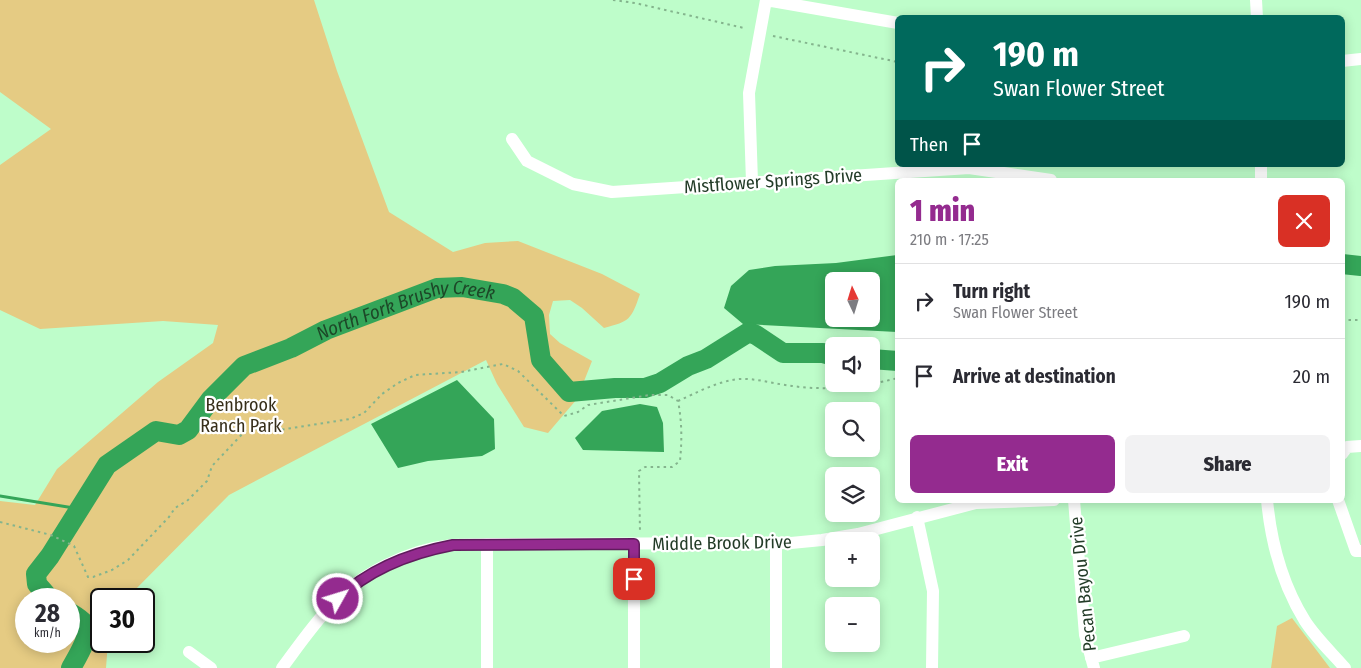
<!DOCTYPE html>
<meta charset="utf-8">
<style>
:root{--surface:#fff;--page:#f2f2f3;--text:#2b2b33;--muted:#7c7c81;--line:#e1e1e2;--accent:#942b8f}
body{margin:0;font-family:"Fira Sans Condensed",sans-serif;background:var(--page);color:var(--text);height:100vh;display:flex;flex-direction:column;font-size:19px;white-space:nowrap}
*{box-sizing:border-box;margin:0}
p{font-size:16px;color:var(--muted)}
.icon{flex:none;width:28px;height:28px;fill:none;stroke:currentColor;stroke-width:2;stroke-linecap:round;stroke-linejoin:round}
.map{position:relative;flex:1;overflow:hidden}
.panel{position:absolute;left:895px;top:178px;width:450px;height:325px;display:flex;flex-direction:column;background:var(--surface);border-radius:8px;box-shadow:0 2px 12px #0003}
.panel>*{flex:none}
.guide{position:absolute;left:895px;top:15px;width:450px;height:152px;border-radius:8px;box-shadow:0 2px 12px #0003;background:#00695c;color:#fff;overflow:hidden}
.needle{width:32px;rotate:356deg}
.fabs{position:absolute;left:825px;top:272px;display:grid;gap:10px}
.fabs a{display:grid;place-items:center;width:55px;height:55px;border-radius:8px;background:var(--surface);box-shadow:0 2px 12px #0003;font-size:25px}
.speed{position:absolute;left:15px;top:588px;display:flex;gap:10px;font-size:25px;font-weight:700;text-align:center}
.speed>*{display:grid;place-content:center;width:65px;height:65px;border-radius:50%;background:var(--surface);box-shadow:0 2px 12px #0003;line-height:1}
.speed small{font-size:12px;font-weight:400}
.speed .limit{border:2px solid #111;border-radius:8px;background:#fff;color:#111}
.pin{position:absolute;display:grid;place-items:center;width:42px;height:42px;color:#fff;margin:-21px;border-radius:10px;box-shadow:0 2px 8px #0006}
.me{position:absolute;width:55px;margin:-28px;rotate:51deg;stroke-linejoin:round;filter:drop-shadow(0 0 4px #0008)}
.turn{display:flex;align-items:center;gap:18px;height:105px;padding:0 15px;font-size:22px}
.turn .icon{width:65px;height:65px;stroke-width:2.5}
.turn b{display:block;font-size:35px;line-height:42px}
.then{display:flex;align-items:center;height:48px;padding:0 15px;background:#0003;gap:10px;font-size:19px}
.round{display:grid;place-items:center;flex:none;width:52px;height:52px;border-radius:8px;background:var(--page)}
.headline{display:flex;align-items:center;justify-content:space-between;height:85px;padding:0 15px}
h1{font-size:30px;font-weight:800;line-height:38px;color:var(--accent)}
.cta{display:flex;gap:10px;margin-top:auto;padding:10px 15px}
.cta a{flex:1;height:58px;border-radius:8px;background:var(--accent);color:#fff;font-size:20px;font-weight:800;line-height:58px;text-align:center}
.cta a+a{background:var(--page);color:var(--text)}
ul{padding:0;list-style:none}
li{display:flex;align-items:center;gap:15px;height:75px;padding:0 15px;border-top:1px solid var(--line)}
li div{flex:1}
li b{display:block;font-size:19px}
li em{font-style:normal}
.map>svg:first-child{display:block}
.green{fill:#e5cb83;fill-rule:evenodd}
.water{fill:#34a558;fill-rule:evenodd}
.lines{fill:none;stroke-linecap:round;stroke-linejoin:round}
.stream{stroke:#34a558;stroke-width:3}
.river{stroke:#34a558;stroke-width:20}
.path{stroke:#84b48d;stroke-width:2;stroke-dasharray:2.5 4;stroke-linecap:butt}
.minor{stroke:#fff;stroke-width:12}
.route-casing{stroke:#601c5d;stroke-width:12}
.route{stroke:#942b8f;stroke-width:9}
.labels{text-anchor:middle;dominant-baseline:central;stroke-width:4.5;stroke-linejoin:round;paint-order:stroke}
.street-label{font-size:18px;fill:#233c28;stroke:#fff}
.park-label{font-size:18px;fill:#372f1a;stroke:#fff}
.water-label{font-size:19px;font-style:italic;fill:#1d4828;stroke:#fff}
</style>
<div class="map">
<svg width="1361" height="668" viewBox="0 0 1361 668">
<rect width="100%" height="100%" fill="#befdca"/>
<path class="green" d="M0,0H314L337,71L389,212L453,252L485,243L518,241L602,274L640,294C631,320 630,321 604,328L582,308L570,300L553,301L549,315L550,334L560,343L592,361L577,399L548,433L524,427L497,384L486,360L229,495L126,599H101V641H108L106,668H0V501L35,505L57,469L158,382L213,343L218,325L163,321L40,329L0,310V165L51,129L0,92ZM26,599H69V641H26Z
M1292,618L1330,668H1271L1277,626Z"/>
<path class="water" d="M897,255V332L743,324L724,308L731,286L749,270L775,266L836,263ZM834,281H871V319H834Z
M457,380L494,419L495,449L482,456L428,461L398,468L371,424Z
M640,404L657,407L663,423L664,452L583,450L575,438L602,411Z"/>
<g class="lines">
<path class="stream" d="M0,496L80,509"/>
<g class="river">
<path d="M1342,264L1361,266"/>
<path d="M871,359L898,361"/>
<path id="s1" d="M50,599L37,584L36,574L50,556L107,465L156,431L179,435L188,430L211,399L244,366L291,348L326,330L437,288L462,287L503,294L513,298L534,316L541,360L569,392L615,388H645L660,383L688,366L706,359L749,332L756,335L783,353H823L834,356"/>
<path d="M69,612C74,615 81,619 85,624C92,634 76,659 71,668"/>
</g>
<path class="path" d="M613,0L635,3L744,28
M773,36L898,62
M1342,320H1361
M678,401C696,393 718,381 739,379C756,378 775,384 792,386C828,391 863,387 898,378
M0,522L51,535L74,546L88,577H93L112,570L128,560L169,517L175,508L187,501L207,481L212,466L247,429L279,430L350,419L364,413L382,394L398,383L415,375L461,372L503,364L518,371L564,416L578,412L588,405L650,395H668L678,401C682,422 682,440 680,461L672,467H645L639,471L640,533"/>
<path class="minor" d="M766,0L898,23
M1256,0L1257,18
M1342,61L1361,59
M512,139L527,161L573,184L612,192L969,168L1051,180
M1261,165V180
M752,182L749,93L766,0
M1342,454L1347,447L1361,446
M1074,500L1085,635L1094,668
M1267,500C1271,543 1282,584 1305,621C1316,638 1332,653 1345,668
M1338,500L1356,551H1361
M917,517L933,591L932,668
M487,544V668
M189,652L211,668
M1091,658L1184,636
M282,668C297,648 312,626 329,608C359,574 407,550 452,545C464,544 475,545 487,544L791,543L822,540L858,534L976,503L1054,500
M634,668V544
M776,668V544"/>
</g>
<g class="lines">
<defs>
<path id="route" d="M338,599C369,569 411,553 453,545L634,544V579"/>
</defs>
<use href="#route" class="route-casing"/>
<use href="#route" class="route"/>
</g>
<g class="labels">
<g class="street-label">
<text transform="translate(773 181) rotate(-4)">Mistflower Springs Drive</text>
<text transform="translate(722 543) rotate(-1)">Middle Brook Drive</text>
<text transform="translate(1083 584) rotate(-96)">Pecan Bayou Drive</text>
</g>
<g class="park-label">
<text x="241" y="405">Benbrook<tspan x="241" dy="21">Ranch Park</tspan></text>
</g>
<g class="water-label">
<text stroke="none"><textPath href="#s1" startOffset="512">North Fork Brushy Creek</textPath></text>
</g>
</g>
</svg>
<div class="fabs">
<a><svg class="needle" viewBox="-14 -14 28 28"><path d="M0-13l5 13h-10z" fill="#e53935"/><path d="M0 13l5-13h-10z" fill="#7c7c81"/></svg></a>
<a><svg class="icon" aria-label="sound" viewBox="0 0 24 24"><path d="M4 9h4l5-4v14l-5-4H4zM17 9q2 3 0 6"/></svg></a>
<a><svg class="icon" aria-label="search" viewBox="0 0 24 24"><circle cx="10" cy="10" r="6"/><path d="M15 15l6 6"/></svg></a>
<a><svg class="icon" aria-label="layers" viewBox="0 0 24 24"><path d="M12 4l9 5-9 5-9-5zM3 14l9 5 9-5"/></svg></a>
<a>+</a>
<a>−</a>
</div>
<div class="speed"><div>28<small>km/h</small></div><div class="limit">30</div></div>
<div class="pin" style="left:634px;top:579px;background:#d93025"><svg class="icon" aria-label="arrive" viewBox="0 0 24 24"><path d="M6 21V4h12l-3 4 3 4H6"/></svg></div>
<svg class="me" style="left:338px;top:599px" viewBox="-20 -20 40 40"><circle r="17" fill="#942b8f" stroke="#fff" stroke-width="3"/><path d="M0-11L8 9 0 5-8 9z" fill="#fff"/></svg>
<div class="guide">
<div class="turn"><svg class="icon" aria-label="right" viewBox="0 0 24 24"><path d="M7 20v-9h11M14 6l5 5-5 5"/></svg><div><b>190 m</b>Swan Flower Street</div></div>
<div class="then">Then<svg class="icon" aria-label="arrive" viewBox="0 0 24 24"><path d="M6 21V4h12l-3 4 3 4H6"/></svg></div>
</div>
<section class="panel">
<div class="headline"><div><h1>1 min</h1><p>210 m · 17:25</p></div><a class="round" style="background:#d93025;color:#fff"><svg class="icon" aria-label="close" viewBox="0 0 24 24"><path d="M6 6l12 12M18 6L6 18"/></svg></a></div>
<ul>
<li><svg class="icon" aria-label="right" viewBox="0 0 24 24"><path d="M7 20v-9h11M14 6l5 5-5 5"/></svg><div><b>Turn right</b><p>Swan Flower Street</p></div><em>190 m</em></li>
<li><svg class="icon" aria-label="arrive" viewBox="0 0 24 24"><path d="M6 21V4h12l-3 4 3 4H6"/></svg><div><b>Arrive at destination</b></div><em>20 m</em></li>
</ul>
<div class="cta"><a>Exit</a><a>Share</a></div>
</section>
</div>
